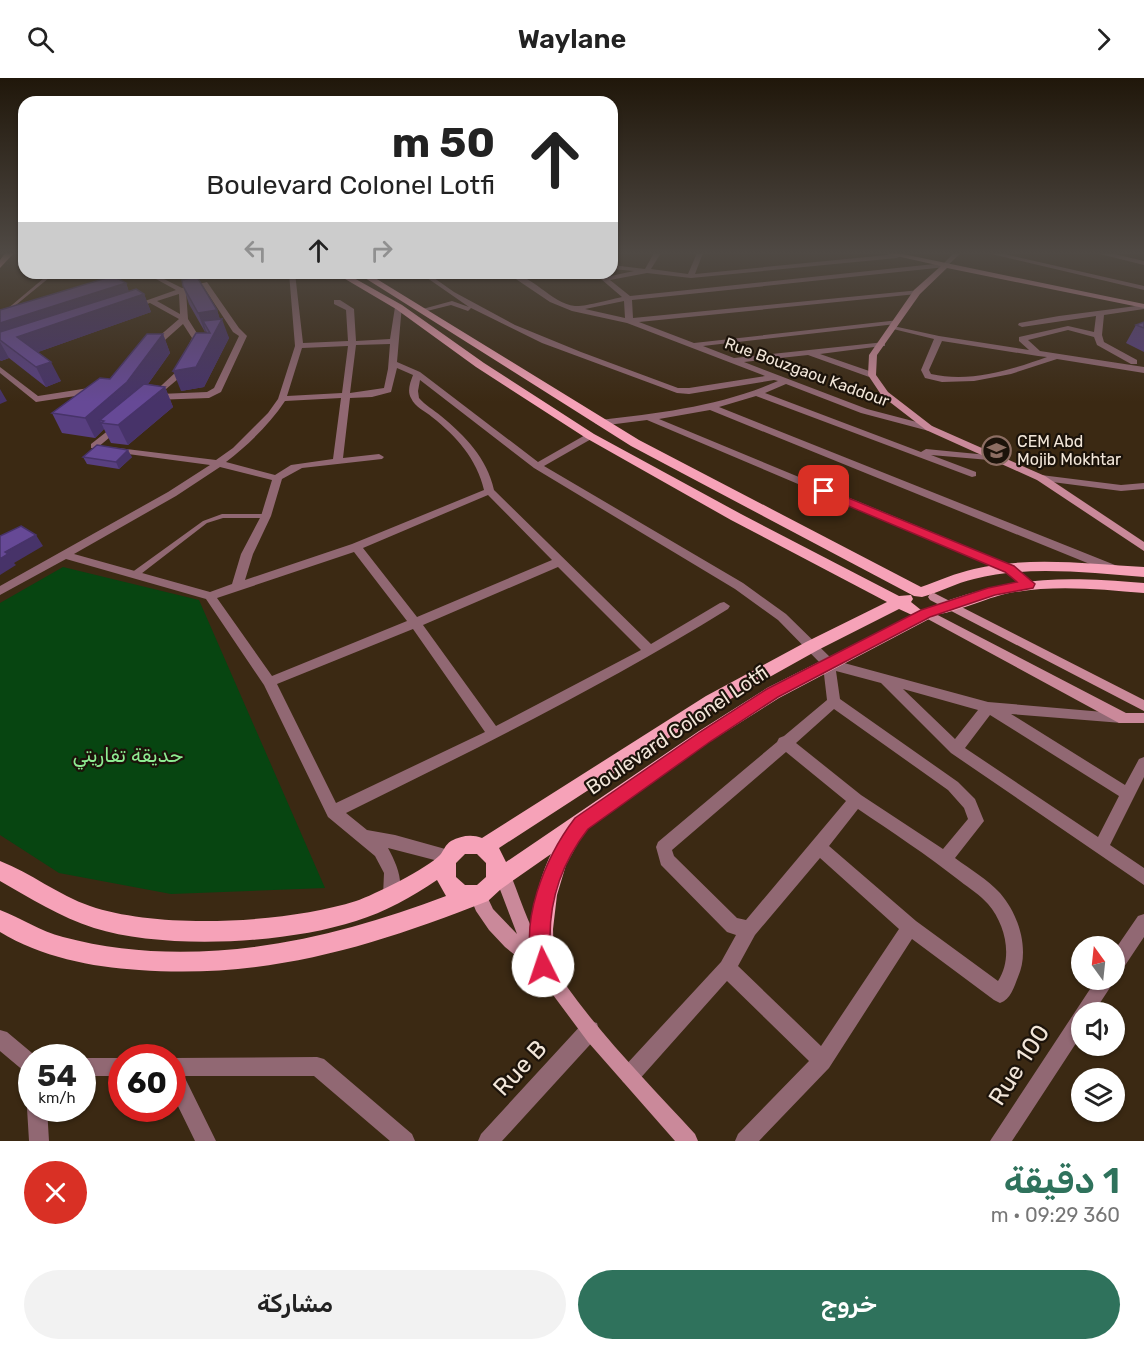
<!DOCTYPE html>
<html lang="ar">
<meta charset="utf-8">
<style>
:root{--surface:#fff;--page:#f2f2f2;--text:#222;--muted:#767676;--accent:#2f725c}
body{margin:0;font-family:Rubik,Vazirmatn,sans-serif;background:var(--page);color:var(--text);direction:rtl;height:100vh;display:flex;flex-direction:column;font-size:22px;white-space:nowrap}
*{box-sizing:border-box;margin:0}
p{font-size:20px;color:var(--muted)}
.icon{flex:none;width:33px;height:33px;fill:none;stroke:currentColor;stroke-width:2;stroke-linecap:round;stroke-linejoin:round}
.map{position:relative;height:1063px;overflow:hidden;direction:ltr}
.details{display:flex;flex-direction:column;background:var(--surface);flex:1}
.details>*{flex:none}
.guide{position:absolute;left:18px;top:18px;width:600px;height:183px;border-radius:18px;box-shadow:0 2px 4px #0004;direction:rtl;background:#fff;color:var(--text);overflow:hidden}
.needle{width:39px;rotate:345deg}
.tools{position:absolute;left:1071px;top:858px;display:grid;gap:12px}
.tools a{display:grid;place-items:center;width:54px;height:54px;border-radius:50%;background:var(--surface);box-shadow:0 2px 4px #0004;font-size:30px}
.speed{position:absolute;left:18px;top:966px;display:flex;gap:12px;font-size:30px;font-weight:700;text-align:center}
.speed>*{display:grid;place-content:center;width:78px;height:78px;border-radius:50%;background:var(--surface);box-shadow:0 2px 4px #0004;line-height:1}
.speed small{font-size:15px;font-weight:400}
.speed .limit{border:9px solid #d22;background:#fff;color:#111}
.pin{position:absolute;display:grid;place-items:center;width:51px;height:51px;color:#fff;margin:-26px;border-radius:12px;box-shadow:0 3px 9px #0006}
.me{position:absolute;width:66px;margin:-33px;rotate:356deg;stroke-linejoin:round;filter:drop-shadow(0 0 4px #0008)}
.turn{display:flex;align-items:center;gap:21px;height:126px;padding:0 24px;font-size:27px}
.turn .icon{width:78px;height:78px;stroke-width:2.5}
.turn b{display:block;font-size:42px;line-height:51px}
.lanes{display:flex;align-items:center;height:57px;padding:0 24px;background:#0003;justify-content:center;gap:30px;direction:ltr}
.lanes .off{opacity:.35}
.round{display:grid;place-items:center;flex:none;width:63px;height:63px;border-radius:32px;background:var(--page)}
.head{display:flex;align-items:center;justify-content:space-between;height:102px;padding:0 24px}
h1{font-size:36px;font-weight:600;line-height:45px;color:var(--accent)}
.cta{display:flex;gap:12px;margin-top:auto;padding:12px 24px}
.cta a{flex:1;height:69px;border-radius:36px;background:var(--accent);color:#fff;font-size:24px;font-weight:600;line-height:69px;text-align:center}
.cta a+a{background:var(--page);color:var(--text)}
header{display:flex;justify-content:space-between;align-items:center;height:78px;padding:0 24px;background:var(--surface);font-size:27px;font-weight:600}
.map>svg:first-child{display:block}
.green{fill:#074511}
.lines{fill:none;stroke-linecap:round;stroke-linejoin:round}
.lane{fill:#916873;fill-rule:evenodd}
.street{fill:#916873;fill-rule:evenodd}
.secondary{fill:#ca899a;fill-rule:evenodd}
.primary{fill:#f6a2b8;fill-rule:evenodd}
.wall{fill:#583f81}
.shaded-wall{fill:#473369}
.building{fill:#664996;stroke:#473369;stroke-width:1.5}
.route{fill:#e11d48;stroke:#92132f;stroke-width:1.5}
.labels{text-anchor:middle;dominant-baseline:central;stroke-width:4.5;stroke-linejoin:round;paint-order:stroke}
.far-street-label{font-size:16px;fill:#f2e6d9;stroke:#1c130a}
.far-poi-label{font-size:16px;fill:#f2e6d9;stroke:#1c130a;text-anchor:start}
.street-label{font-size:20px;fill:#f2e6d9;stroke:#1c130a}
.park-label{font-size:20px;fill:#8eec92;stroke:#1c130a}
.near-street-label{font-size:24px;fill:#f2e6d9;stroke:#1c130a}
</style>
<header><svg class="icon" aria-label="forward" viewBox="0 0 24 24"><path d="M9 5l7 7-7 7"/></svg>Waylane<svg class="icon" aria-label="search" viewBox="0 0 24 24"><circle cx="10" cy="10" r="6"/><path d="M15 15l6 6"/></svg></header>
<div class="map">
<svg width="1144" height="1063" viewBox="0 0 1144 1063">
<rect width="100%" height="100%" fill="#3b2913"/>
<path class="green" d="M63,489L199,522L325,810L171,816L59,795L0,757V525Z"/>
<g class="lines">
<path class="lane" d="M50,195H55L0,240V237Z
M222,436H266L269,438L266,440H223L207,445L137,499H131L130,497L131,495L203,443Z"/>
<path class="street" d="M654,175H661L651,191L688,196L697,175H703L695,196L897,176L900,178L897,180L691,200L647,195L610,202L630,218L944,185L954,175H961L946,189L632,222L633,240L920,212L921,214L917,216L639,244L694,265L899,242V246H896L703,268L734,280L885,264V268H882L820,276L875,295V299L872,300L808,277L744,284L867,331L932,348L934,350L929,353L861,335L786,306L765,315L921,374L926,371L998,378L1001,379V383L931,377L976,394V398L972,399L756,318L719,329L1120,489L1122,492L1120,495H1112L710,332L659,341L1014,488L1034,506L1028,510L1024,509L1006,494L647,342L600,348L595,345L600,342C661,335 721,328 778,303L774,302L689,316L677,315L542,265L471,230L468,233L451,227L423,234L419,232L452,223L469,229L420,195H427L454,214L515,247L581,274L678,310H689L765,298L627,245L572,233L550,224L507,195C532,195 550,225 575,228C584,229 612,221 622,219L594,195H601L606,199L634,193L612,191V187L645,191ZM624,223L625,240L585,231Z
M987,175H1000L1144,208V212Z
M1096,175H1110L1144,183V187Z
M289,195H295L303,265L348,263L346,232L334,226V222H340L354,231L356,263L390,261L395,229L402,227L397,284L420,294L538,384L587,356H593V360L544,388L743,505L786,536L833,582L988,624L1127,636L1129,640L1127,644L1122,645L1011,636L1125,707L1139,681L1144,679V699L1110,767L1144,790V807L951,675L881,605L836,593L840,621L958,704L975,721L984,743L955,780C970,791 988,802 1000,815C1019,837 1030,872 1018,899C1014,909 1011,921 1000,925L994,922L912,861L829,990L759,1063H735L738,1056L809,983L727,903L637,1004L630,1007L623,1004L620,997L623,990L721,884L736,857L727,854L661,787L656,769L658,764L777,664L779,660L784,658L827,622L823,588L778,542L735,511L534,390L420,302L418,313L419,320C425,327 434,332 441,338C465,358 487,380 494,412L651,566L720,525L724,524L730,528L728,531C605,607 476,671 346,735L367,752L395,757L456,774L458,779L456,784L450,786L388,770C397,787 405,804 397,824L391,826L385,824L383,818L384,795L375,778L328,739L264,607L206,521L66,481L0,517V508L168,414L210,387L113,374L110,373V369L216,382L233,370L268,335L278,321L295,268ZM390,266L388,291L384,310L350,315L356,267ZM348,268L342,315L287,318L302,270ZM397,290L413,297C410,305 407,313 411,320C415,329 425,333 432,339C456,358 477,381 484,412L352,466L245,502L253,476L271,438L282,401L302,390L382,381L384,379L379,376L343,380L350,320L372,319L391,314ZM341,320L333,381L291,387L275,397L226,384C248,367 269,347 285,323ZM220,389L272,402L261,438L241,476L232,506L210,514L74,476L176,418ZM488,417L552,482L417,539L363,470ZM354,474L407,543L272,598L217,520ZM558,489L641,572L496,648L423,547ZM413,551L485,654L336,725L277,606ZM903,611L978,632L955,661ZM834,631L948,712L964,730L968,741L943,771L861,717L796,665ZM990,637L1119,718L1098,759L965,670ZM786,674L846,723L746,842L737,840L674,778L672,772ZM858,731C892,754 927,777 960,803C969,810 980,817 988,826C1006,847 1013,880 998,903L916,843L829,768ZM820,780L899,851L821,968L738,888L755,857Z
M156,199H160L182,210L207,204L239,250L247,258L221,314L209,320L153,322L149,319L177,293L181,284H184L188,286L184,296L160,316L207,314L214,310L239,258L233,254L203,208L186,214L188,241L200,260L194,272L187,270L192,260L183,246L156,270H150V266L179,241L150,225L132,231L128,229L176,212L156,201ZM179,216L180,236L157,223Z
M1144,227V231L1104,237L1102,257L1104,264L1137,282V286H1131L1097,267L1094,259L1068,252L1028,262L1040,273L1144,289V295L1057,281L1011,296L974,303L942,304L925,300L921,292L934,261L889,250L893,248L939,258L1029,272L1019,263V259L1068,248L1094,254L1096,238L1022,249L1018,247L1019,245L1059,238ZM942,263L1038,278L1047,279C1011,292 970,305 931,296L929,292Z
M0,289L38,318L95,309L99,312L95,315L36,324L0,295Z
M119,344L124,347L122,349L97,370H91V366Z
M1041,397L1121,407L1144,405V411L1121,413L1037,402L1036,400Z
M1144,836V859L1120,895L1114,898V873L1138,838Z
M1114,901L1115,902L1094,934H1082V956L1012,1063H990L1096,902Z
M590,943L597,945L599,952L597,959L502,1063H478L481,1056L583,945Z
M0,952L7,954L38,980H32V996L25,994L0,973Z
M317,979L324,981L412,1056L415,1063H390L314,998H184L216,1063H195L172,1016V980Z
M82,980H122V998H82Z
M32,1022V1030H47L49,1063H29L27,1030Z"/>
<path class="secondary" d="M883,175H898L1144,226V230L947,190L920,216L877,277L876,297L888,314L932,348L1045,398L1144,464V473L1037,402L926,352L882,318L868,297L869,277L914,212L941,188Z
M934,515L1144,622V633L930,522L928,519L930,516Z
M928,532L1126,635H1144V645H1119L924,539L922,536Z
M501,785L507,788C519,816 527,845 543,872C583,940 642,998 695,1056L698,1063H675L588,964L536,894L505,869L489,852L476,833L469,816L471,810L477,808L483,810L493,831L517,856L493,793L495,788Z"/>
<path class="primary" d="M5,175H14L0,190V182Z
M335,195H345L402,227L484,285L594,356L741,436L899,518L911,517L913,521L911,524L921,532H931L933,528C1013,498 1060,498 1144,505V515C1098,511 1051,506 1005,516C990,519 943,539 934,536L931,540L779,620L711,663L585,752L566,787L557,817L553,851L554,888L551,896L543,899L535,896C522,863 536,807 551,776L501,811L488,823C371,869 267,901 139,892C91,889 41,879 0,854V832C21,840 40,853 63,859C190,893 326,864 446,818L437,802C412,819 385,834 356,843C285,866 165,872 94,850C60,839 30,820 0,803V783C31,795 58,817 90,828C160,852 286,845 356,823C374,817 428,790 440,777C444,772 445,767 451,763C461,758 471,756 482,760L706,618L806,564L887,524L731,442L586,360L476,289L396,231ZM899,531L912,537L767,610L699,653L506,784L499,770L718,628L818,572ZM465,776H477L486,785V799L477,807H465L456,799V785Z
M357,195H367L639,362L921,509C938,503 956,495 974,491C1029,478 1088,486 1144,489V499C1088,495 1029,487 974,501C956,505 940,514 922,519L914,518L631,368Z"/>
</g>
<path class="wall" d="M126,205L129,214L144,216L151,234L38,274L61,303L46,309L9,280L1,283L0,282V232Z
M183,208L217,232L220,242L229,260L204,309L181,313L207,255L206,253L205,254L189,226Z
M1144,244V274L1126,265L1136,247Z
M163,256L170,275L148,306L165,309L173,329L128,367L111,365L104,351L95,360L62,355L52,335L110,301Z
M83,379H132L119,391L87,386Z"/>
<path class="shaded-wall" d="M126,205L131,220L144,216L151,234L27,278L0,262V245Z
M217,232L221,244L222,241L229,260L204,309L181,313L173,293L217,251L203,243L206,253L205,254L198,235Z
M163,256L170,275L136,323L104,343L100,342L104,351L95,360L85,340Z
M0,264L9,280L1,283L0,281Z
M51,284L61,303L46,309L36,289Z
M165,309L173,329L128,367L118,347Z
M0,311L7,323L0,326Z
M128,372L132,379L119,391L116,384Z
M36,457L43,468L14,485L16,487L0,497V481L5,474Z"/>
<path class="building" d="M113,198L126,205L0,245V232Z
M197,199L217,232L198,235L183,208L182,202Z
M136,211L144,216L17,259L51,284L36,289L0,262V254Z
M222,241L196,289L173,293L196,255H210L203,243Z
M1144,244V250L1136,247Z
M147,256H163L127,304L85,340L52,335L100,300L110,301Z
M144,306L165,309L118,347L101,345L104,343L100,342Z
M97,367L128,372L116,384L83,379Z
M21,448L36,457L5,474L8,476L0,481V458Z"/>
<linearGradient id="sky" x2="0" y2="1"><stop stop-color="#20170a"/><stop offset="0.54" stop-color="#4f4944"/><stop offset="1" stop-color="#4f4944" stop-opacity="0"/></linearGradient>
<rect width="1144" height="324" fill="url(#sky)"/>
<path class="route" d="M824,410L1014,488L1035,506L1033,510L995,517L930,539L778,619L711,663L588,751C563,783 550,817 550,859C550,871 555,883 550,895L543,898L536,895C516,847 546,778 575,740L700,654L767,611L921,532L988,510L1017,504L1005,494L820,416L818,413Z"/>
<defs>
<symbol id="school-ring" viewBox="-11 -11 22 22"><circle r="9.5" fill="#1c130a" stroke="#8d6e63" stroke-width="1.5"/><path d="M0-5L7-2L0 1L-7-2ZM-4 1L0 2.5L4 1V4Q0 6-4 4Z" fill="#8d6e63"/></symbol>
</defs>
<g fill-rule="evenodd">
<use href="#school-ring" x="980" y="356" width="33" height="33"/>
</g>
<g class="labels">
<g class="far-street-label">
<text transform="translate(807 294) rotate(20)">Rue Bouzgaou Kaddour</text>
</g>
<g class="far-poi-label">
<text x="1017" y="363">CEM Abd<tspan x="1017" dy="18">Mojib Mokhtar</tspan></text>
</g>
<g class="street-label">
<text transform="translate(677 652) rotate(-34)">Boulevard Colonel Lotfi</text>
</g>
<g class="park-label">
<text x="128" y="677">حديقة تفاريتي</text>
</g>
<g class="near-street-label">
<text transform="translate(1019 987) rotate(-57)">Rue 100</text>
<text transform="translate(520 990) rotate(-47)">Rue B</text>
</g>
</g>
</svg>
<div class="tools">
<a><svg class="needle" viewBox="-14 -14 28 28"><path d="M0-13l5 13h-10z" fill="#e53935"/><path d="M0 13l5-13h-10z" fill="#767676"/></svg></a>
<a><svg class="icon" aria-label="sound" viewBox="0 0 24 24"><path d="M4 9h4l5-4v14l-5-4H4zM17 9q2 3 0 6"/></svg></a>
<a><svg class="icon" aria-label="layers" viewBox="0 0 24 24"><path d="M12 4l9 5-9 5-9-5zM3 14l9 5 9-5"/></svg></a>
</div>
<div class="speed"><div>54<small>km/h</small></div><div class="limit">60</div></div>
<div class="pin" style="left:824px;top:413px;background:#d93025"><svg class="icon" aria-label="arrive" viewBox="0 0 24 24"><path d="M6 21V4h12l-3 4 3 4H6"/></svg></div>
<svg class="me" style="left:543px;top:888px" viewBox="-20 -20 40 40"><circle r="19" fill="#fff"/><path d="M0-13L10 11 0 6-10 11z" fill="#e11d48"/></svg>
<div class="guide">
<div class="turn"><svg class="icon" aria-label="ahead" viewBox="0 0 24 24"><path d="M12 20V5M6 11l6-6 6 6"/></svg><div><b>50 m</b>Boulevard Colonel Lotfi</div></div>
<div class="lanes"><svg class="icon off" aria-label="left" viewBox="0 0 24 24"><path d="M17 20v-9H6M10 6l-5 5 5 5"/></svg><svg class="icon" aria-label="ahead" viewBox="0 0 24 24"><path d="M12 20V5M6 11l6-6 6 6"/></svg><svg class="icon off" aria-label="right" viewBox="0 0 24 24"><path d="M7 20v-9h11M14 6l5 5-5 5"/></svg></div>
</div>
</div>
<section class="details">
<div class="head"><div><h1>1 دقيقة</h1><p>360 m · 09:29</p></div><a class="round" style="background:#d93025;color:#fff"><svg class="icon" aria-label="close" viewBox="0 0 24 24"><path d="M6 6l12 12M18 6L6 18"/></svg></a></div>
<div class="cta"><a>خروج</a><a>مشاركة</a></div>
</section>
